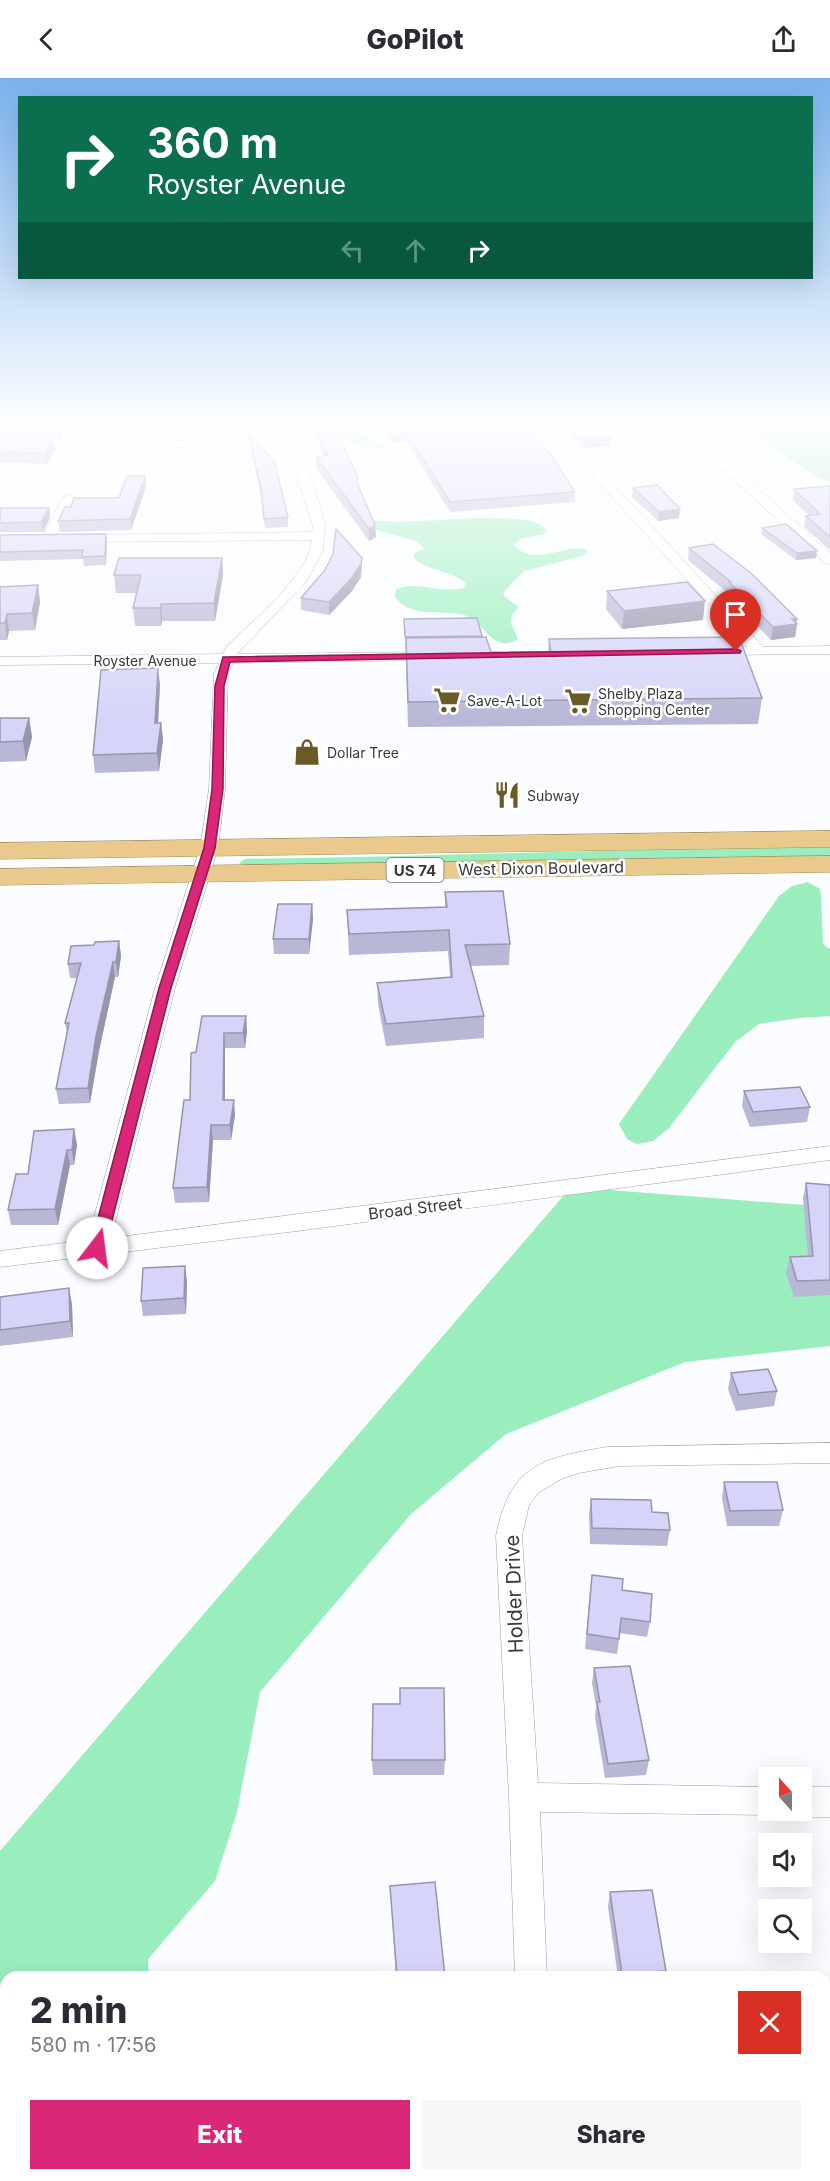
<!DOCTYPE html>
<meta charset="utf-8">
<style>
:root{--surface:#fff;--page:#f7f7f7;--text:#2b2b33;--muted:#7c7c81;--accent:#db2777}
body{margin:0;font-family:Inter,sans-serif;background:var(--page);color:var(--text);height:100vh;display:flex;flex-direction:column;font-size:22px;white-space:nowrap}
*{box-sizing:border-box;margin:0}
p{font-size:20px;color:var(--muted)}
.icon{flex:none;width:33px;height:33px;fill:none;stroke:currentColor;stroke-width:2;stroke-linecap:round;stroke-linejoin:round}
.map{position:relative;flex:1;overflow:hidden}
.side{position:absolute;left:0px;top:1893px;width:831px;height:210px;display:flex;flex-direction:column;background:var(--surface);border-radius:18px 18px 0 0;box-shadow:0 6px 24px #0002}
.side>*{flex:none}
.banner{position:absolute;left:18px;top:18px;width:795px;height:183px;border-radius:0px;box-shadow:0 6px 24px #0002;background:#0b6e4f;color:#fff;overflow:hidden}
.needle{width:39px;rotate:339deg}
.buttons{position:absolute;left:758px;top:1689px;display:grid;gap:12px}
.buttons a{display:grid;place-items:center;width:54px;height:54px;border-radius:0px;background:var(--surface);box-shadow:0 6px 24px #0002;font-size:30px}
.pin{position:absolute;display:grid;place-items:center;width:51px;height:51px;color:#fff;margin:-62px -26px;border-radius:50% 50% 50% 0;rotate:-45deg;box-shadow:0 0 6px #0007}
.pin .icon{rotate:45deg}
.me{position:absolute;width:66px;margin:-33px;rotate:15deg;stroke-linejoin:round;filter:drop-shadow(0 0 4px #0008)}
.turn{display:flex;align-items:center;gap:21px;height:126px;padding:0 30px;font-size:27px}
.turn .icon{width:78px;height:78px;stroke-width:2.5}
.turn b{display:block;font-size:42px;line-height:51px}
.lanes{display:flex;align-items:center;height:57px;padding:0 30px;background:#0003;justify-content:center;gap:30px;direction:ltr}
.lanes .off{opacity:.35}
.round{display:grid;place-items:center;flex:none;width:63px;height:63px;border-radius:0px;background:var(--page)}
.head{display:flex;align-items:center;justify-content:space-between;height:102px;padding:0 30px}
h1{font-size:36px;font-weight:800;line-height:45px}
.cta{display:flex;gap:12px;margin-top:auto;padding:12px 30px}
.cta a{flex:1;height:69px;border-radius:0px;background:var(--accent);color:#fff;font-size:24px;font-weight:800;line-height:69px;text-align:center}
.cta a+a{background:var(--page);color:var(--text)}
header{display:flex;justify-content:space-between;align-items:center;height:78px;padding:0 30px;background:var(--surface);font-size:27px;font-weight:800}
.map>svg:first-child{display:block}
.green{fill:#9aeebd}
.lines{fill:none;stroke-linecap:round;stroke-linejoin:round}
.minor-casing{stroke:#9c9ea1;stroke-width:1}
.trunk-casing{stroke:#a88f5d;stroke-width:1}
.minor{fill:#fff;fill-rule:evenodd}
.trunk{fill:#eaca8c;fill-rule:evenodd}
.wall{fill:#b8b7d6}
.shaded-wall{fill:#9695ae}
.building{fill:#d6d5f9;stroke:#9695ae;stroke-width:1.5}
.route{fill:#db2777;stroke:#8e194d;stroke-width:1.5}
.labels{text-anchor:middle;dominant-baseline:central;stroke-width:5;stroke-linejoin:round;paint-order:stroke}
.far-street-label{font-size:14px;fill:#38393a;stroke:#fff}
.far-poi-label{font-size:14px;fill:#38393a;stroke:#fff;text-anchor:start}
.shield{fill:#fff;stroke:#747475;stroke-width:1.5}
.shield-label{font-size:15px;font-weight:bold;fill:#38393a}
.street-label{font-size:16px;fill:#38393a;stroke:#fff}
.near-street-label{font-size:20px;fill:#38393a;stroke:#fff}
</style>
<header><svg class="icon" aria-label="back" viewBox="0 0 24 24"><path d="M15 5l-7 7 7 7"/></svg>GoPilot<svg class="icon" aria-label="share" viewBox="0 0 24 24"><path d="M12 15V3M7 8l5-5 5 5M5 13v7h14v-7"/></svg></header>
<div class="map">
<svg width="830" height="2103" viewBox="0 0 830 2103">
<rect width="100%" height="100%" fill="#fafcff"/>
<path class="green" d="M322,347H348L384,368C361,376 341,358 322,347Z
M741,347H830V404L818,400Z
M478,440C495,441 539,437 547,453L544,456L520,461L514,467C534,491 568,463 587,472V475L582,478L524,493L503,515L506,520L519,529L512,537L511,545L518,561C492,577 484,542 464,537C443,531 408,541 395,518L396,511C419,502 439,516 463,510L466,505C450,492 427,493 414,480L415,475L424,471L417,463L362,448L367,442L399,444Z
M830,768V782L243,787L239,785L245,781C440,778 635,771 830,768Z
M808,804L820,811L821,818L823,866L830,871V938L799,940L759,946L735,964L669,1050L653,1063L637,1066L627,1061L619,1046L779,818L792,808Z
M571,1109L830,1129V1268L685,1284L506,1356L411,1436L260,1614L237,1734L215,1803L148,1881L149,1899H6V2097H196L198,2103H0V1773Z"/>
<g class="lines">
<defs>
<path id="minor" d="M547,347H559L763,569L830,568V576L712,577L710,574L712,571L748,569Z
M674,347H687L830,475V486L825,485Z
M284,356L296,363L321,430L325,447L323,473L306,504L237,576L433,574L440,578L433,582L233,585L228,596L225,711L218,770L175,910L111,1160L830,1068V1082L297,1153L0,1189V1173L88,1162L155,910L200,770L209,711L214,596L219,585L0,587V579L223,576L227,568C253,542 308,499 312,462L80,464L76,463L74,460L76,457L312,454L313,447L285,365L282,363L167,370H0V364H167Z
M68,417L74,421L54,460L52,463H44L42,460L62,421Z
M830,1365V1385L619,1388L579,1395L561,1401L538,1415L529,1427L522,1458L538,1705L768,1709V1732H779L768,1737L540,1734L547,1899H515L509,1719L496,1458C510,1387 541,1380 607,1369Z
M801,1709H830V1739H801L790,1734L789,1732H801Z
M521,2097H557V2103H521Z"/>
<path id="trunk" d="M830,753V769L0,781V765Z
M830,778V794L0,807V791Z"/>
</defs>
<use href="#minor" class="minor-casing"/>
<use href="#trunk" class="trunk-casing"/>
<use href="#minor" class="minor"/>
<use href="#trunk" class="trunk"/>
</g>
<path class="wall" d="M0,347L7,349L60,347L62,357L59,362H52L54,372L47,386L0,384Z
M374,347H526L575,414V424L450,434L406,363L392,364Z
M562,347H598L611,360L610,368L583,370Z
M316,348L357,405L375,447L376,459L369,463L316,390V379L324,378L316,359Z
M249,358L288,439V449L265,450L261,419L250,367Z
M145,398L146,409L131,452L60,454L58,443L71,429L119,420Z
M830,408V472L804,449L806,438H809L793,422L794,411Z
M633,410L679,440L658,443L632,419Z
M0,430H49L50,440L43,454H0Z
M762,450L817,473L816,480L796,482L761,456Z
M106,456L107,466L106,487L84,488L83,481L0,483V457Z
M689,470L797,546L795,559L771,562L728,517V515L688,482Z
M222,480L223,497L215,543H162L161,548H135L133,530L136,515H116L114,497Z
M362,480L361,499L352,513L329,537L301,532V520Z
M38,507L40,524L35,552L9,553L7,562H0V509Z
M607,513L703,542L622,551L606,531Z
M405,554L482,558L491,574H548L549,561L762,620L758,646L408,649Z
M160,606L158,645H161L163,662L159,693L95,695L93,677Z
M0,640H29L32,659L26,683L0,684Z
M445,814L510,866L509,887L471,888L484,938V960L386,968L378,926L377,905L450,899L448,873L349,877L347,832L445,829Z
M312,826L313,841L309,876H274L273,861Z
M119,863L121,878L118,899H115L99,973L90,1025L59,1026L56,1011L67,955L65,945L77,900H70L68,886Z
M246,938L247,953L245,970H225V1022L235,1037L231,1062H213L209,1124L175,1125L173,1110L190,1022L196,974Z
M744,1013L810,1029L807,1044L750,1049L742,1028Z
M74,1051L77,1067L74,1087H70L58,1147H11L8,1132L28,1096Z
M806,1105L830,1107V1217L794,1219L786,1195L790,1179L808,1178L803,1120Z
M187,1203L186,1236L143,1238L141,1223Z
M0,1219L72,1226L73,1259L0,1268Z
M731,1295L777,1313L774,1328L736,1333L728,1311Z
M724,1404L783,1432L779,1448H727L722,1420Z
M591,1421L652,1434L670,1452L667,1468L590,1466L589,1436Z
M590,1512H622L650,1544L647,1559L620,1555L617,1576L585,1571Z
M594,1590L649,1682L646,1697L605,1700L595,1639L596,1628L592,1605Z
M372,1682H445L444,1697H373Z
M390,1808L445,1899H396Z
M610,1814L666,1893L664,1899H618L608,1829Z"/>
<path class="shaded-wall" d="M60,347L62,357L59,362L58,351Z
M406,353V363L392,364V355Z
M611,360L610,368L583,370L584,362Z
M52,362L54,372L47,386L45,375Z
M145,398L146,409L131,452L130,441Z
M49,430L50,440L43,454L41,444Z
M680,431L679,440L658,443L659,434Z
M375,447L376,459L369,463V451Z
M106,456L107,466L106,487L105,478Z
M817,473L816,480L796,482L797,475Z
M222,480L223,497L215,543L214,525Z
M362,480L361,499L352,513L329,537V524Z
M38,507L40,524L35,552L32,535Z
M705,523L703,542L622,551L624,533Z
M161,526L162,543L161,548L160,530Z
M7,536L9,553L7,562L5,545Z
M792,541H797L796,546H797L795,559L771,562L773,549Z
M158,590L160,606L157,662L155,645Z
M29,640L32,659L26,683L23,663Z
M161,645L163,662L159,693L157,675Z
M312,826L313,841L309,876V861Z
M119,863L121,878L118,899L116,884Z
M113,884L115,899L99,973L90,1025L88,1010L96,958Z
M246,938L247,953L245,970L243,955Z
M224,955L225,970V1037L223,1022Z
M234,1022L235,1037L231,1062L230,1047Z
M211,1047L213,1062L209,1124L207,1109Z
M74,1051L77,1067L74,1087L72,1072Z
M67,1072L70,1087L58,1147L55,1131Z
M185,1188L187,1203L186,1236L184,1220Z
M69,1210L72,1226L73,1259L70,1243Z"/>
<path class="building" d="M0,347H4L3,349L60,347L58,351L0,352Z
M329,347H334L357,398V405L375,447L369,451L316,379L328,377L316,348Z
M384,347H526L552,378L575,414L450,424L406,353L392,355Z
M570,347H598L611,360L584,362Z
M249,358L274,383L288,439L264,441L261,410Z
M0,362H52L45,375L0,374Z
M127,398H145L130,441L58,443L65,429H71L74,420H119Z
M657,407L680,431L659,434L633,410Z
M830,408V459L806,438L820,436L794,411Z
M0,430H49L41,444L0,445Z
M786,446L817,473L797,475L762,450Z
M336,451L362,480L361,486L351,501L329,524L301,520L325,492L333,476Z
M106,456L105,478L82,479L83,472L0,474V457Z
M713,466L752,496L797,541H792L797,546L773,549L729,504H731L689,470Z
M119,480H222L214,525L161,526L160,530H133L141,497H114Z
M687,504L705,523L624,533L607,513Z
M38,507L32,535L7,536L5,545H0V509Z
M477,540L482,558L405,559L404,541Z
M486,559L491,574H551L549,561L739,559L762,620L408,624L406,560Z
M158,590L155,645H161L157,675L93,677L101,592Z
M0,640H29L23,663L0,664Z
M503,813L510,866L465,867L484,938L386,946L377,905L452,899L449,852L349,856L347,832L447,829L445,814Z
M278,826H312L309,861H273Z
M119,863L116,884H113L96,958L88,1010L56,1011L69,945H65L81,885L68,886L71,868L94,867L95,864Z
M202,938H246L243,955H224L223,1022H234L230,1047H211L207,1109L173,1110L184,1022H190L191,975L196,974Z
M800,1009L810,1029L753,1034L744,1013Z
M74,1051L72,1072H67L55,1131L8,1132L16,1096H28L34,1053Z
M806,1105L830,1107V1202L797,1203L790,1179L813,1178Z
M185,1188L184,1220L141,1223L143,1190Z
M69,1210L70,1243L0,1252V1219Z
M768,1291L777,1313L739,1317L731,1295Z
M724,1404H777L783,1432L730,1433Z
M591,1421L651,1422L652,1434L668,1435L670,1452L592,1450Z
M592,1497L623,1501L622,1512L652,1516L650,1544L621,1540L619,1561L587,1556Z
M630,1588L649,1682L608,1686L597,1624H600L594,1590Z
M400,1610H444L445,1682H372L373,1626H400Z
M435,1804L445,1899H397L390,1808Z
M652,1812L666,1893L622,1896L610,1814Z"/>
<linearGradient id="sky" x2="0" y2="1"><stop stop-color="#7bb2ee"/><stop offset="0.54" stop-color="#fdfeff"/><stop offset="1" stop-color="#fdfeff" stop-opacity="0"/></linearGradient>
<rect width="830" height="641" fill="url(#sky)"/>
<path class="route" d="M736,571L741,573L740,575L230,584L224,608L223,711L215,770L171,910L105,1170L97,1175L92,1173L90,1170L159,910L204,770L212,711L215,608L223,579Z"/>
<defs>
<symbol id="supermarket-bare" viewBox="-9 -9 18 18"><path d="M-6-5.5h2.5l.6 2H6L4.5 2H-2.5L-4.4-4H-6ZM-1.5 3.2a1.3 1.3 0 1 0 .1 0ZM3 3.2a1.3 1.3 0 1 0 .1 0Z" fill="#695b28" stroke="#fff" stroke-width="2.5" paint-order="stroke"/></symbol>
<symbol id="shop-bare" viewBox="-9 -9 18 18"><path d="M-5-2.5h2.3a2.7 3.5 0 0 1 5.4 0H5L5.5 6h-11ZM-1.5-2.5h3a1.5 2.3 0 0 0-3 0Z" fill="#695b28" stroke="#fff" stroke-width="2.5" paint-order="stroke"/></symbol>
<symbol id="restaurant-bare" viewBox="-9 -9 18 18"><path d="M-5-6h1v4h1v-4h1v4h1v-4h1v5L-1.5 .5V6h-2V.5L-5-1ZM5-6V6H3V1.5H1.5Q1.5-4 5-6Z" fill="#695b28" stroke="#fff" stroke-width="2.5" paint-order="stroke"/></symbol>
</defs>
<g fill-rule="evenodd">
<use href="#supermarket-bare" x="428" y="603" width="38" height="38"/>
<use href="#supermarket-bare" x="559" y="604" width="38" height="38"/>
<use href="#shop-bare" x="288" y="655" width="38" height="38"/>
<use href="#restaurant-bare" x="488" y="698" width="38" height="38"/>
</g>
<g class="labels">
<g class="far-street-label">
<text x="145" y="582">Royster Avenue</text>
</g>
<g class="far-poi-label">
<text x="598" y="615">Shelby Plaza<tspan x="598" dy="16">Shopping Center</tspan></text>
<text x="467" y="622">Save-A-Lot</text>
<text x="327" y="674">Dollar Tree</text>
<text x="527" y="717">Subway</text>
</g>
<rect class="shield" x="386.5" y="780" width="57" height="24" rx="4.5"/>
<g class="shield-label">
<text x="415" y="792">US 74</text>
</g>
<g class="street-label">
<text transform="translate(541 790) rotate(-1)">West Dixon Boulevard</text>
<text transform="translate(415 1130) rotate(-7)">Broad Street</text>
</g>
<g class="near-street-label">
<text transform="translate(514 1516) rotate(-92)">Holder Drive</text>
</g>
</g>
</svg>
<div class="buttons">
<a><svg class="needle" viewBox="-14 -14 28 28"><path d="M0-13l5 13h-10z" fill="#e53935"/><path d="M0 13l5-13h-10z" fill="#7c7c81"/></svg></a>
<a><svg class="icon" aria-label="sound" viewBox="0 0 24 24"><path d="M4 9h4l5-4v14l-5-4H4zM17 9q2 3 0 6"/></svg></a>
<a><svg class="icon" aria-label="search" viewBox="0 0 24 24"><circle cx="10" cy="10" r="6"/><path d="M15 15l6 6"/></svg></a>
</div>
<div class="pin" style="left:736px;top:573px;background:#d93025"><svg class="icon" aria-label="arrive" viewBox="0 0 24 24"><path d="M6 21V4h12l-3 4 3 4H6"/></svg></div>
<svg class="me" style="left:97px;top:1170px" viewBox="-20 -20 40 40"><circle r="19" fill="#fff"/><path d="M0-13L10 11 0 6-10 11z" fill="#db2777"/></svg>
<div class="banner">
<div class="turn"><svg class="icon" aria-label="right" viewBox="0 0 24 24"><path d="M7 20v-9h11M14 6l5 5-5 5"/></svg><div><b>360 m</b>Royster Avenue</div></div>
<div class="lanes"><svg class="icon off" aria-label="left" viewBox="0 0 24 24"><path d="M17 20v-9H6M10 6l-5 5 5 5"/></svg><svg class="icon off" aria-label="ahead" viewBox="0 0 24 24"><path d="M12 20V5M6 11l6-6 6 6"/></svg><svg class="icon" aria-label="right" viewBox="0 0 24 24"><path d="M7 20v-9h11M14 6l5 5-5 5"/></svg></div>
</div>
<section class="side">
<div class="head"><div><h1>2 min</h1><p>580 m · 17:56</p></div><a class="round" style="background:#d93025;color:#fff"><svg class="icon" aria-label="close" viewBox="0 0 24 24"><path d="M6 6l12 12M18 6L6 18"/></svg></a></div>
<div class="cta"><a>Exit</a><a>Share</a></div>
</section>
</div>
